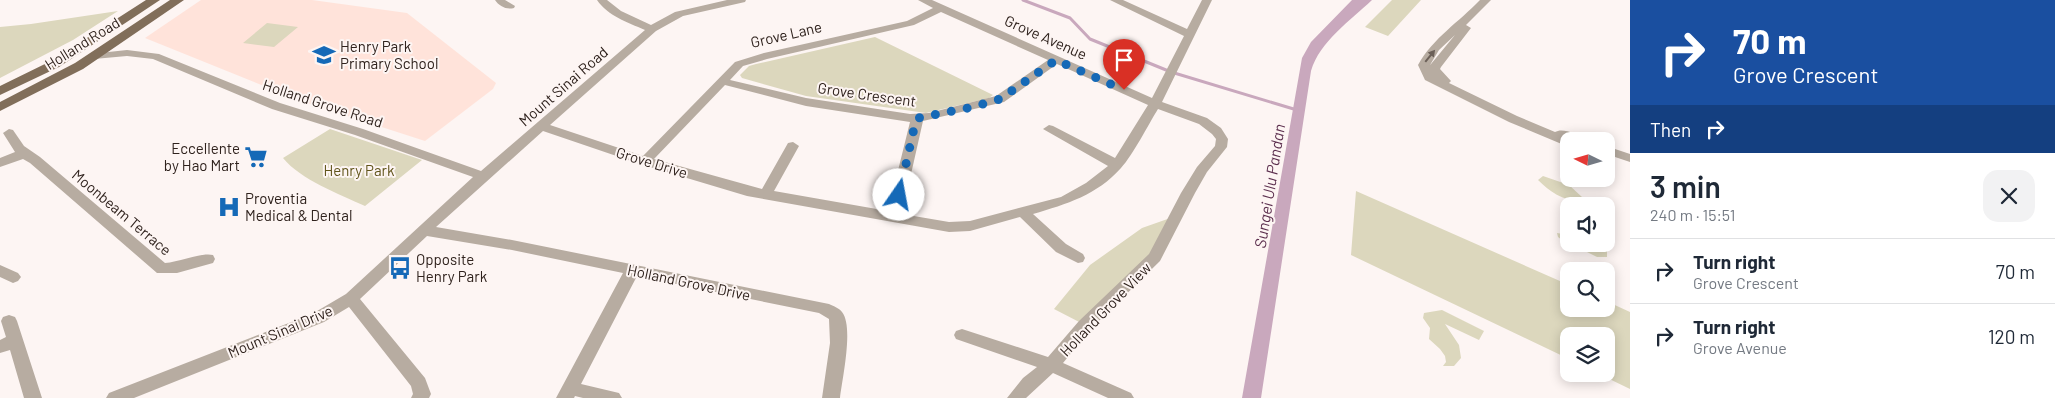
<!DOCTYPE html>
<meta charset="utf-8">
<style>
:root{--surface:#fff;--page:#f2f2f3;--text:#1f2937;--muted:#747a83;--line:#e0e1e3}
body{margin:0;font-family:Barlow,sans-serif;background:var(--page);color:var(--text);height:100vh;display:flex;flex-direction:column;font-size:19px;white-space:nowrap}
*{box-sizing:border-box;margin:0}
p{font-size:16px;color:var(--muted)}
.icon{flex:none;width:28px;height:28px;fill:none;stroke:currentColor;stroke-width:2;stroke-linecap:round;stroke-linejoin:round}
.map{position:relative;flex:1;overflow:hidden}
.drawer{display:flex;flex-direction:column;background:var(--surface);width:425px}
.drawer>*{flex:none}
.hud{background:#1a4fa0;color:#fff;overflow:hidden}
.needle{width:32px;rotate:275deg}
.buttons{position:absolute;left:1560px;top:132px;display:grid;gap:10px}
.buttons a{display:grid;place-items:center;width:55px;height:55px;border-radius:10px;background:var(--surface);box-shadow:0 2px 12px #0003;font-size:25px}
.pin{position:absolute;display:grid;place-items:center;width:42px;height:42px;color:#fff;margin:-51px -21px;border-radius:50% 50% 50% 0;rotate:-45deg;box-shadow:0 0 5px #0007}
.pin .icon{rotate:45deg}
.me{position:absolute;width:55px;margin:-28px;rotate:12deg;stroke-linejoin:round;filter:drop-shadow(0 0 4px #0008)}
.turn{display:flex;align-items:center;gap:18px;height:105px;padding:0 20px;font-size:22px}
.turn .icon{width:65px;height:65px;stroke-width:2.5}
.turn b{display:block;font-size:35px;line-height:42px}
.then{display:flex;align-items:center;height:48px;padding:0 20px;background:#0003;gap:10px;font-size:19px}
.round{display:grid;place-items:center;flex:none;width:52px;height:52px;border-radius:15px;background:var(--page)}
.head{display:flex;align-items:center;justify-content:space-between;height:85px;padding:0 20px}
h1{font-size:30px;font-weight:600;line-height:38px}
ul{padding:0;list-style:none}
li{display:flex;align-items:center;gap:15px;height:65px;padding:0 20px;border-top:1px solid var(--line)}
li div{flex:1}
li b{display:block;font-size:19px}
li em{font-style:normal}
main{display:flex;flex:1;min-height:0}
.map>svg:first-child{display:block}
.built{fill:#ffe3da}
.green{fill:#dcd7bd}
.water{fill:#c9a8bd}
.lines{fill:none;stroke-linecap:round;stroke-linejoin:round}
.stream{stroke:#c9a8bd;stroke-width:3}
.minor{fill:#b7aca1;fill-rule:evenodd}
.major{fill:#816e5a;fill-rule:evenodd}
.oneway{fill:#6c6058}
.route{stroke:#1569b7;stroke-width:9;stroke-dasharray:0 16.2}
.labels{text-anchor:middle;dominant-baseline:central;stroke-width:4;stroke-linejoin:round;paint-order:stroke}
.street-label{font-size:15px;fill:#2f221d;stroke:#fdf5f3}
.poi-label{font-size:15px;fill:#2f221d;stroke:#fdf5f3;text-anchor:start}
.park-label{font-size:15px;fill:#60541a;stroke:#fdf5f3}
.water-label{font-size:16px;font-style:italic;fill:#5c2f4e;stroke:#fdf5f3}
</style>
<main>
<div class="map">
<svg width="1630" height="398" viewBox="0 0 1630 398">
<rect width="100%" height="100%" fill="#fdf5f3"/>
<path class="built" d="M201,0H312L407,13L496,83L493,89L425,141L301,101L145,38Z"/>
<path class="green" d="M1392,0H1421L1388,36L1365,27Z
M118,11L73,40L0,78V27L31,24Z
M267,23L298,27L274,47L243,43Z
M875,37L993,95L989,98L926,113L806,96L742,78L740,75L749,66L756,64Z
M330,129L422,160L365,206C339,194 301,180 283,158Z
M1543,176L1569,185L1582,197L1580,201C1563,201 1549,191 1538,180Z
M1356,191L1569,285V309H1606V301L1630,312V389L1599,374H1606V336H1569V359L1351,255Z
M1176,216L1155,257L1085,325L1054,309L1090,265L1142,228Z
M1557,233L1569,235V244C1582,244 1596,242 1607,251V257H1597L1581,249L1571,247L1558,237Z
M1442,310L1484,331L1479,340L1445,324L1459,345L1461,358L1454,366H1443L1446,362L1445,356L1440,349L1429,339L1430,328L1423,318L1424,313Z"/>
<path class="water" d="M1352,0H1372C1350,21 1320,41 1311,71L1261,398H1242L1302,58L1311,42Z"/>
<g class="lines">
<path class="stream" d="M1023,0L1070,18L1090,39L1171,72L1297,110"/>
<path class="minor" d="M495,0H505L515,6L514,8C506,10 499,6 495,0Z
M597,0H607L621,11L651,25L675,12L727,0H746L745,2L683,16L656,31L550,125L643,156L735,62L764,53L907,21L933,8L918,0H932L1152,98L1184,36L1110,0H1123L1187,29L1202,0H1212L1162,102L1207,118L1221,128L1228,139L1227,147L1207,172L1195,193L1160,261L1091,329L1063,363L1131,393L1134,398H1108L1053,373L1026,398H1007L1023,378L1037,367L956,339L954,335L956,331L962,329L1048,357L1079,321L1149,254L1181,193L1197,167L1215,146L1216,139L1212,134L1199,124L1158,109C1148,125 1133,155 1121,168C1097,195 1067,204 1033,214L1066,244L1083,254L1085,258L1083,262L1078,263L1056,252L1020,217L970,231L949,232L747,196L640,164L543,131L436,227L512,240L829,304C833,306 839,308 842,312C854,327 842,379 840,398H822L830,343L829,319L819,313L637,276L581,384L619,393L622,398H583L575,396L574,398H556L623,273L512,250L427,236L360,299L425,378L431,394L429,398H411L413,394L411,386L349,307L324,322L134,398H106L109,393L312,314L346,294L473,177L355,135L272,109L153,59L127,56L94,59L88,56L90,54L127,50L159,54L280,103L363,129L481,171L645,30C627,22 608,16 597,0ZM941,12L1048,60L996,96L929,113L910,114L806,98L730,80L743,66L767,59L914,25ZM1057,64L1148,105L1115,158L1053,126L1049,125L1043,129L1108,166L1086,183L1061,197L970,221L949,222L902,214L923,121L1004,102ZM725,85L806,106L910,122L888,211L774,191L799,146L793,142L788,143L762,189L654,159Z
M1480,0H1491L1466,25L1471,28L1441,67L1440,69L1451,81L1449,83L1517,116L1555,132C1563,127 1577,135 1587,138L1588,141H1569V146L1564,145L1509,122L1425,80L1418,65C1433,38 1459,22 1480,0ZM1455,35L1431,64L1430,65L1439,50Z
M9,129L13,130L24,146L40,157L165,263C179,262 202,252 213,255L215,259L213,263L177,273H157L30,163L23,159L0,167V158L15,152L3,133Z
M1606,146L1630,154V162L1606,154Z
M0,265L18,273L21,277L18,281L13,283L0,277Z
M9,315L15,317L17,321L42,398H24L10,350L0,353V340L6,337L1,321L3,317Z"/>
<path class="major" d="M146,0H160L59,67L0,95V86L51,61Z
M170,0H184L83,69L0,111V102L75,63Z"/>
</g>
<defs><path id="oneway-solid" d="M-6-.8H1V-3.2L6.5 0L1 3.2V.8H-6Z" transform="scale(1.25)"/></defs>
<use class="oneway" href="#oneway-solid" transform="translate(1430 56) rotate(-51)"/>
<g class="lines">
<path class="route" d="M899,195L915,124L918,118L973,107L1000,99L1056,60L1124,90"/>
</g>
<defs>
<symbol id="school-bare" viewBox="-9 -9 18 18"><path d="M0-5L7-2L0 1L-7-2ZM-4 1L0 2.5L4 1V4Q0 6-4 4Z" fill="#1569b7" stroke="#fdf5f3" stroke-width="2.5" paint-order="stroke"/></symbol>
<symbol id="supermarket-bare" viewBox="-9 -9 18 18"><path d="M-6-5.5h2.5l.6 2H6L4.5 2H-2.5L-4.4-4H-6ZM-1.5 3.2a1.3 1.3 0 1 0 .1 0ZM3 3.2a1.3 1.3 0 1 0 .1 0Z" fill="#1569b7" stroke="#fdf5f3" stroke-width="2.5" paint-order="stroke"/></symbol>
<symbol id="hospital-bare" viewBox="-9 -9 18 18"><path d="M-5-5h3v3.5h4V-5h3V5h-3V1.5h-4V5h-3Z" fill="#1569b7" stroke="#fdf5f3" stroke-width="2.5" paint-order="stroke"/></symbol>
<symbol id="bus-bare" viewBox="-9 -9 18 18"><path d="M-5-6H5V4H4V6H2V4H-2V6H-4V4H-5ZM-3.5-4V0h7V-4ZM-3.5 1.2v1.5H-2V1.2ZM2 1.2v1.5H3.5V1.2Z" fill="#1569b7" stroke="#fdf5f3" stroke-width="2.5" paint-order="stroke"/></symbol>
</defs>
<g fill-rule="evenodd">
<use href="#school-bare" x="308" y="39" width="32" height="32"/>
<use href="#supermarket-bare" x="240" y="141" width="32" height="32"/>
<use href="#hospital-bare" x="213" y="191" width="32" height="32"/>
<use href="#bus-bare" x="384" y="252" width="32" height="32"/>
</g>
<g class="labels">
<g class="street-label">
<text transform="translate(786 34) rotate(-13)">Grove Lane</text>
<text transform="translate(1046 37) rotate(24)">Grove Avenue</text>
<text transform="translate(82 43) rotate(-32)">Holland Road</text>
<text transform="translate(563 86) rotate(-41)">Mount Sinai Road</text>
<text transform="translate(867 94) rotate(8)">Grove Crescent</text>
<text transform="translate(323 103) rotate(18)">Holland Grove Road</text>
<text transform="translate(652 162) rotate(17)">Grove Drive</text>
<text transform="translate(122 212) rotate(40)">Moonbeam Terrace</text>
<text transform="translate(689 282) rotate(12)">Holland Grove Drive</text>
<text transform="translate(1105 309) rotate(-46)">Holland Grove View</text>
<text transform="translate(280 331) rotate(-23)">Mount Sinai Drive</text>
</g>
<g class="poi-label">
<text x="340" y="46">Henry Park<tspan x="340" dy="17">Primary School</tspan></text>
<text x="240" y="148" text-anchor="end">Eccellente<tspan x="240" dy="17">by Hao Mart</tspan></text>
<text x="245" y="198">Proventia<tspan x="245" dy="17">Medical &amp; Dental</tspan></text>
<text x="416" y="259">Opposite<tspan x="416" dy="17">Henry Park</tspan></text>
</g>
<g class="park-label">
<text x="359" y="170">Henry Park</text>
</g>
<g class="water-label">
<text transform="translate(1269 186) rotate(-81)">Sungei Ulu Pandan</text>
</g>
</g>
</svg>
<div class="buttons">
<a><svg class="needle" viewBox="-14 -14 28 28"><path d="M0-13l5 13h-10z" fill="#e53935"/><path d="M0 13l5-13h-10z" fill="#747a83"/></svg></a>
<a><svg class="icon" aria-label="sound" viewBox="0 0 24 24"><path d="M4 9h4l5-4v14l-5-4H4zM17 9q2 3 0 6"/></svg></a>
<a><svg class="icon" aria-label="search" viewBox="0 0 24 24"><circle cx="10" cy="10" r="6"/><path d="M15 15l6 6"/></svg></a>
<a><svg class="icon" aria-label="layers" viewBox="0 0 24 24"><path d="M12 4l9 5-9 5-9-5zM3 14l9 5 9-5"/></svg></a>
</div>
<div class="pin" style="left:1124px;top:90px;background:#d93025"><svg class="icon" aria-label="arrive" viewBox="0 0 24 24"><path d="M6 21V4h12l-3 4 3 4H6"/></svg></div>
<svg class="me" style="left:899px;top:195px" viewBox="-20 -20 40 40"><circle r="19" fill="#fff"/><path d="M0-13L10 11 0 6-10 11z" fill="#1569b7"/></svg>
</div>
<section class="drawer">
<div class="hud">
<div class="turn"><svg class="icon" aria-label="right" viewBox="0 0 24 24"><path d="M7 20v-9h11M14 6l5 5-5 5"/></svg><div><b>70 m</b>Grove Crescent</div></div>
<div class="then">Then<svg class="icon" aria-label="right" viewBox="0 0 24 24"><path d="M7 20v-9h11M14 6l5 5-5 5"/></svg></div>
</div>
<div class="head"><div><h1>3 min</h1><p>240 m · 15:51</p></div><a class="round"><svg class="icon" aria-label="close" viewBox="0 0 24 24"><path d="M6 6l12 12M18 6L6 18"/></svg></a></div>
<ul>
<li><svg class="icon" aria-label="right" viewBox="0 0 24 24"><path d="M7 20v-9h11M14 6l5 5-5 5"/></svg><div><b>Turn right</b><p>Grove Crescent</p></div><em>70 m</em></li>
<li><svg class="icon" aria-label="right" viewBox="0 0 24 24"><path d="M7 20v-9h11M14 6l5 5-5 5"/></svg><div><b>Turn right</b><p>Grove Avenue</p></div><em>120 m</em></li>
</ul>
</section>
</main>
